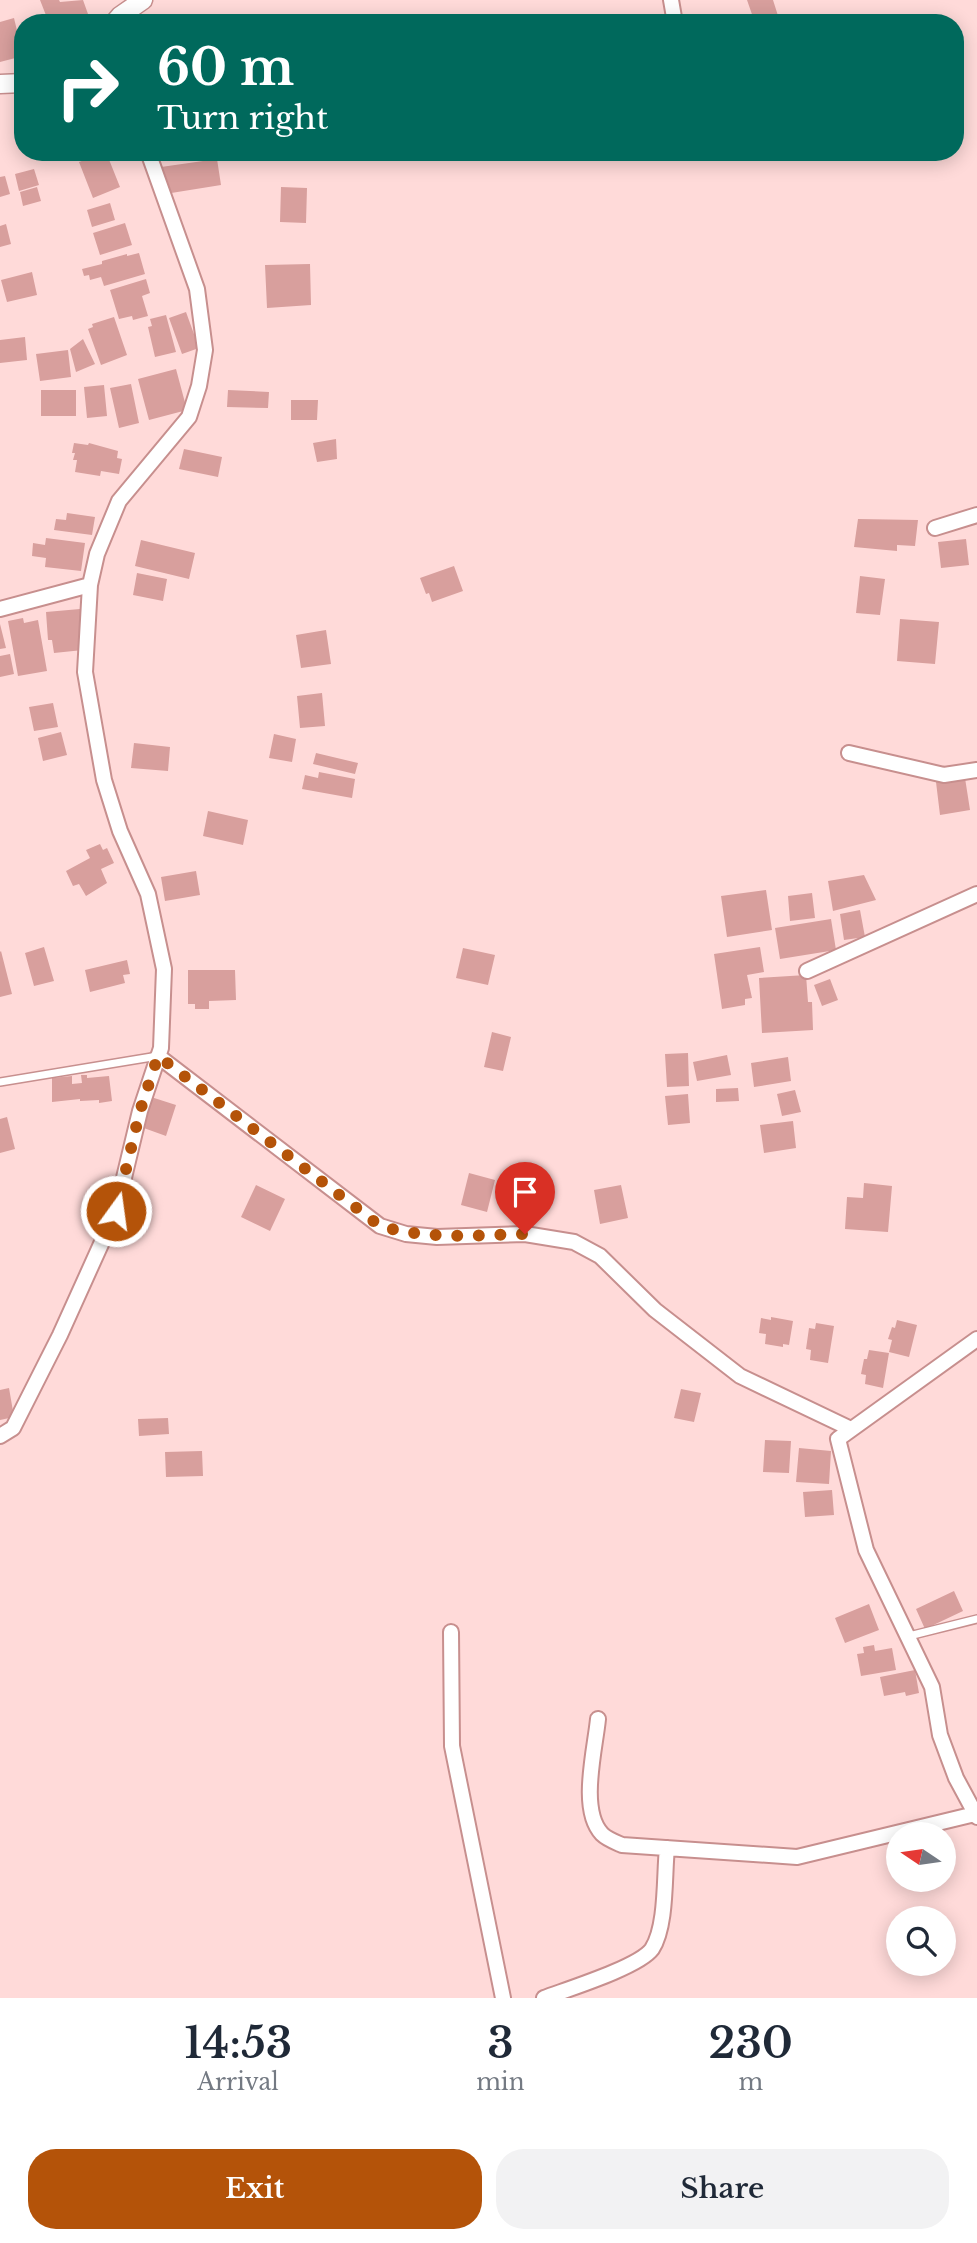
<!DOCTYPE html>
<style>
:root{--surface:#fff;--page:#f2f2f3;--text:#1f2937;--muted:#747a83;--accent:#b45309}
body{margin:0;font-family:"Libre Baskerville",serif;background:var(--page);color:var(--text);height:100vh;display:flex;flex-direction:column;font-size:26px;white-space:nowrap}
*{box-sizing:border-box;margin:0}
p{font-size:23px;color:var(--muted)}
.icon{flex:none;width:38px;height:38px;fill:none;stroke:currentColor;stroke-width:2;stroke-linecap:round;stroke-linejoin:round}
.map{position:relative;height:1998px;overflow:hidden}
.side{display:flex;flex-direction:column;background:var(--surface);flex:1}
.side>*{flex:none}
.guide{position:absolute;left:14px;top:14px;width:950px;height:147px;border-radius:28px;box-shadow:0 4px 18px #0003;background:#00695c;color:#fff;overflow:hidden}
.needle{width:46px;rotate:283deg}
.controls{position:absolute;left:886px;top:1822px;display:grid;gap:14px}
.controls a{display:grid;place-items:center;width:70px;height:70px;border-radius:50%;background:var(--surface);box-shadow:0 4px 18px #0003;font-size:35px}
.pin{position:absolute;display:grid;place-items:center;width:60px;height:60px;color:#fff;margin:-72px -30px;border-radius:50% 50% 50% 0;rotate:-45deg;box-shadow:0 0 7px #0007}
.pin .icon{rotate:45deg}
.me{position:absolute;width:77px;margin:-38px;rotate:14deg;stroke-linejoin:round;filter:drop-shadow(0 0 5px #0008)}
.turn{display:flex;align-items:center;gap:24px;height:147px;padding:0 28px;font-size:32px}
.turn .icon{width:91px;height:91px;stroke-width:2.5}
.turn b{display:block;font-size:49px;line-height:60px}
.eta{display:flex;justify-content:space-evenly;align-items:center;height:119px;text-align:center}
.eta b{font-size:42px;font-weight:600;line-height:49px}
.action{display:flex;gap:14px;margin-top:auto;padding:14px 28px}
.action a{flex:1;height:80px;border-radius:28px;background:var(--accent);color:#fff;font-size:28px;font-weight:600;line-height:80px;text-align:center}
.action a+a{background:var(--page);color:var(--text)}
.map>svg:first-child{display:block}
.building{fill:#d89f9d}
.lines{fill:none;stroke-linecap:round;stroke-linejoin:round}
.service-casing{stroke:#c78f8e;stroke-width:10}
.minor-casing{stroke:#c78f8e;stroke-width:18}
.tertiary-casing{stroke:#c78f8e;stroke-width:21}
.service{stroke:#fff;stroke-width:7}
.minor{stroke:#fff;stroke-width:14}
.tertiary{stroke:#fff;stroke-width:18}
.route{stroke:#b45309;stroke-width:12;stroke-dasharray:0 21.6}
</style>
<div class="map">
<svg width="977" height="1998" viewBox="0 0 977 1998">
<rect width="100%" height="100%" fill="#ffdad9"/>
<path class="building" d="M40,0H59L60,2L83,0L88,14L76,19L77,23H49Z
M747,0H773L780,22L755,23Z
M14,18L23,56L0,62V22Z
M106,152L120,187L93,198L79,162Z
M646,152H676V157H646Z
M217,159L221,185L165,194L161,167Z
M34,169L39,185L19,191L15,174Z
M5,176L10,194L0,197V177Z
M37,187L41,201L23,206L20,192Z
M281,187L307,188L306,223L280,222Z
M110,203L115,220L92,227L87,210Z
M125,223L132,245L100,255L93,233Z
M6,224L11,244L0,247V226Z
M139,253L145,274L104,286L101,277L90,280L89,275L84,276L82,269L102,264V261L127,254V256Z
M310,264L311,305L267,308L265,265Z
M32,272L37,295L7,302L1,280Z
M146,279L150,293L142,296L148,316L133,320L132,316L119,319L110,290Z
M186,312L199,348L182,354L169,318Z
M166,315L176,352L155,357L148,327L152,326L150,319Z
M114,317L127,355L101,365L88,329L93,327L92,324Z
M25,337L27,360L0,363V340Z
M83,339L95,364L76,372L70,349Z
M68,350L71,377L40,381L36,354Z
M176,369L187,410L149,420L138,379Z
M131,384L139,423L119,428L110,388Z
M104,385L107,416L87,418L84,387Z
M41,390H76V416H41Z
M228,390L269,392L268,408L227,407Z
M291,400H318L317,420H291Z
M336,439L337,459L317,462L313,443Z
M74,443L88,445L89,443L118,451L117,458L122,459L119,474L101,471L100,476L75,472L77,460H73L75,453H72Z
M184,449L222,457L218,477L179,469Z
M67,513L95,517L92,535L54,530L56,519L66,520Z
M858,519L918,520L915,546L897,545V551L854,547Z
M46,538L85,543L81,571L45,567L46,558L32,556L33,543L45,545Z
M966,539L969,565L941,568L938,542Z
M141,540L195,553L189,579L135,566Z
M454,566L463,591L432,602L429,593L426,594L420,578Z
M137,573L167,579L163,601L133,595Z
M860,576L885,579L880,615L856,613Z
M80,609L83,650L54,653L52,640H48L46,612Z
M23,618L24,623L38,620L47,671L18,676L8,621Z
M900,619L939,622L935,664L897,661Z
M0,624L6,648L0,649Z
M326,630L331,664L301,668L296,635Z
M10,654L14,674L0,677V656Z
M322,693L325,726L300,728L297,696Z
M53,703L58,727L34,731L29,707Z
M61,732L67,755L43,761L38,738Z
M274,734L296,739L292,762L269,758Z
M134,743L170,747L168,771L131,768Z
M316,753L358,763L355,774L313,764Z
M319,772L355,779L352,798L302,789L305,775L318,778Z
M965,778L970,810L940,815L936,782Z
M208,811L248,820L243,845L203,836Z
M100,844L103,850L107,848L114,863L101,869L107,883L86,896L79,884L73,886L66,871L90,858L86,850Z
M196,871L200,895L165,901L161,877Z
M864,875L876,900L833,911L828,881Z
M766,890L772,930L727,937L721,896Z
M812,893L815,918L790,921L788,896Z
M860,910L865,937L844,940L840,914Z
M831,919L836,950L780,959L775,928Z
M44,947L54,981L34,986L25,953Z
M760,947L764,972L747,975L752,998L745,999V1005L722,1009L714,954Z
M463,948L495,955L488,985L456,978Z
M1,951L12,994L0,997V952Z
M127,960L130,974L123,975L125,983L90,992L85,970Z
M188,970H235L236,1000L209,1001V1009H195V1004H188Z
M806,975L808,1002H812L813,1030L762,1033L759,978Z
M830,979L838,1000L822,1006L814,985Z
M492,1032L511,1037L503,1071L484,1067Z
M688,1053L689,1086L667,1087L665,1054Z
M727,1055L731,1075L697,1081L693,1062Z
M788,1057L791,1081L754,1087L751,1063Z
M81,1075H87V1078L109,1076L112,1101L99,1103V1100L80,1101V1099L52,1102V1078L72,1076V1084L82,1083Z
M738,1088L739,1101L716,1102V1089Z
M795,1090L801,1112L782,1116L777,1094Z
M688,1094L690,1123L668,1125L665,1096Z
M151,1097L176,1105L166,1136L141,1127Z
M7,1117L15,1149L0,1153V1119Z
M793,1121L796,1148L764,1153L760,1125Z
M469,1173L495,1180L487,1212L461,1205Z
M864,1183L892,1186L888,1232L845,1229L847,1197L863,1198Z
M256,1185L285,1199L270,1231L241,1217Z
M621,1185L628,1218L600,1224L594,1190Z
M771,1317L793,1321L789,1345L783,1344V1347L765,1344L766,1334L759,1333L761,1318L771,1320Z
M897,1320L917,1325L909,1357L889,1352L892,1340L888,1339L892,1327L895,1328Z
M816,1323L834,1326L828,1363L810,1360L811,1350L806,1349L809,1328L815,1329Z
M869,1350L889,1353L883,1388L865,1384L866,1375L861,1374L864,1359H867Z
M9,1388L14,1417L0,1420V1390Z
M681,1389L701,1393L694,1422L674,1418Z
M168,1418L169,1434L139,1436L138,1419Z
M765,1440L791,1441L789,1473L763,1472Z
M799,1448L831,1451L829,1484L796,1482Z
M202,1451L203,1476L166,1477L165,1452Z
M832,1490L834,1515L805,1517L803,1492Z
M954,1591L963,1611L925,1629L916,1609Z
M869,1604L879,1630L845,1643L835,1618Z
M874,1645L875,1651L892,1648L896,1670L861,1676L857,1654L864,1653L863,1647Z
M915,1670L919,1693L906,1696L905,1692L884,1696L880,1677Z"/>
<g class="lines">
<defs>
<path id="service" d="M0,1082L158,1056
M909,1636L977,1619"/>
<path id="minor" d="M671,0L675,23
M935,528L977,515
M0,609L90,585
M849,753L944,775L977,770
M807,971L977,894
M158,1056L380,1226L406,1234L437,1237L525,1234L574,1242L600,1256L655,1310L740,1376L851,1429
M977,1339L838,1439L866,1550L932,1687L940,1735L956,1778L977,1817
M0,1436L13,1428L60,1335L116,1211L140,1111L161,1048L164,969L148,894L120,831L104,780L85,672L90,585L97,554L119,501L189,417L199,386L205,350L197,289L148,152
M451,1632L452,1746L503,1998
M598,1719C595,1750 579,1810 602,1834C607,1839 615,1842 622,1845L797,1857L975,1814
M544,1998C568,1989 639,1967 652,1949C667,1926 664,1875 667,1848"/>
<path id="tertiary" d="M114,23L120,16L143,0
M0,84L23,83"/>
</defs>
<use href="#service" class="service-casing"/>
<use href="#minor" class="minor-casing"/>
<use href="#tertiary" class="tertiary-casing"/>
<use href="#service" class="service"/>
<use href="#minor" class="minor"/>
<use href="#tertiary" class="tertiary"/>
</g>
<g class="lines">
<path class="route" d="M116,1211L140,1111L158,1056L380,1226C428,1240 476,1235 525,1234"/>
</g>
</svg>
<div class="controls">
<a><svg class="needle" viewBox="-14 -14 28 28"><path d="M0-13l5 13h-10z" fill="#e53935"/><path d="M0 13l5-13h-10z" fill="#747a83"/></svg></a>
<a><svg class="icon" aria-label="search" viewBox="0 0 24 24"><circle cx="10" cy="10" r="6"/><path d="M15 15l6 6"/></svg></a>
</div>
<div class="pin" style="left:525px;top:1234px;background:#d93025"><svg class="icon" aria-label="arrive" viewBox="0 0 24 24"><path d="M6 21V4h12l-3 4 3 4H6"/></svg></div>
<svg class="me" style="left:116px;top:1211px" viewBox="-20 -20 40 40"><circle r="17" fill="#b45309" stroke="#fff" stroke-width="3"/><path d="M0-11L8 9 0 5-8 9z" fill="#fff"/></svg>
<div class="guide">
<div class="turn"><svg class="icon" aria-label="right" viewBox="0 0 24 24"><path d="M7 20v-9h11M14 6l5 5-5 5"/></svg><div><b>60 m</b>Turn right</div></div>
</div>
</div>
<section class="side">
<div class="eta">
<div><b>14:53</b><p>Arrival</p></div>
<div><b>3</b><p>min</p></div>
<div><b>230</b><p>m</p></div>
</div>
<div class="action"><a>Exit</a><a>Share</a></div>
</section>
